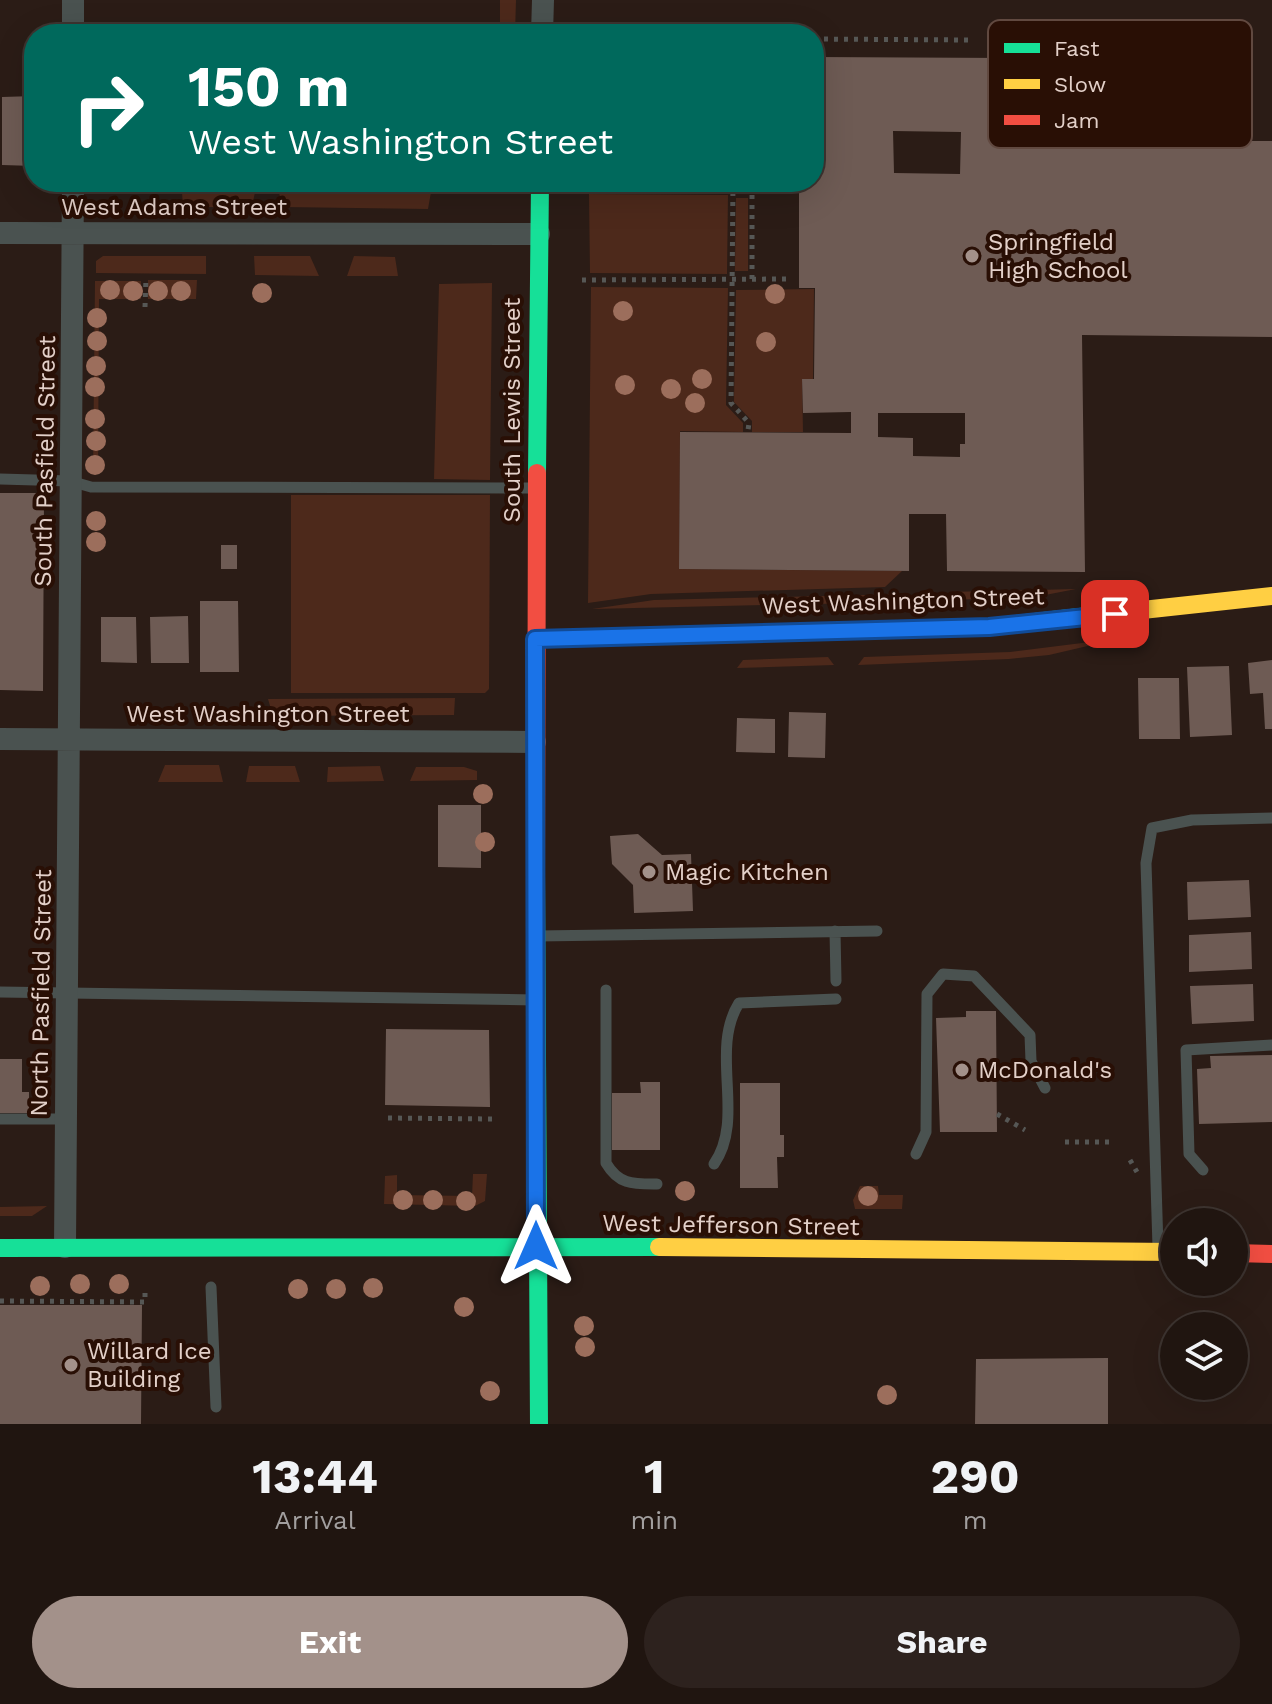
<!DOCTYPE html>
<style>
:root{--surface:#201510;--page:#2d221e;--text:#f1f3f6;--muted:#a29f9f;--line:#3d3430;--accent:#a3918a}
body{margin:0;font-family:"Work Sans",sans-serif;background:var(--page);color:var(--text);height:100vh;display:flex;flex-direction:column;font-size:30px;white-space:nowrap}
*{box-sizing:border-box;margin:0}
p{font-size:26px;color:var(--muted)}
.icon{flex:none;width:44px;height:44px;fill:none;stroke:currentColor;stroke-width:2;stroke-linecap:round;stroke-linejoin:round}
.map{position:relative;height:1424px;overflow:hidden}
.panel{display:flex;flex-direction:column;background:var(--surface);flex:1}
.panel>*{flex:none}
.guide{position:absolute;left:24px;top:24px;width:800px;height:168px;border-radius:32px;box-shadow:0 8px 32px #0002,0 0 0 2px var(--line);background:#00695c;color:#fff;overflow:hidden}
.fabs{position:absolute;left:1160px;top:1208px;display:grid;gap:16px}
.fabs a{display:grid;place-items:center;width:88px;height:88px;border-radius:50%;background:var(--surface);box-shadow:0 8px 32px #0002,0 0 0 2px var(--line);font-size:40px}
.pin{position:absolute;display:grid;place-items:center;width:68px;height:68px;color:#fff;margin:-34px;border-radius:16px;box-shadow:0 4px 12px #0006}
.me{position:absolute;width:88px;margin:-44px;rotate:0deg;stroke-linejoin:round;filter:drop-shadow(0 0 6px #0008)}
.turn{display:flex;align-items:center;gap:28px;height:168px;padding:0 32px;font-size:36px}
.turn .icon{width:104px;height:104px;stroke-width:2.5}
.turn b{display:block;font-size:56px;line-height:68px}
.eta{display:flex;justify-content:space-evenly;align-items:center;height:136px;text-align:center}
.eta b{font-size:48px;font-weight:700;line-height:56px}
.button{display:flex;gap:16px;margin-top:auto;padding:16px 32px}
.button a{flex:1;height:92px;border-radius:48px;background:var(--accent);color:#fff;font-size:32px;font-weight:700;line-height:92px;text-align:center}
.button a+a{background:var(--page);color:var(--text)}
.map>svg:first-child{display:block}
.green{fill:#4d291b}
.building{fill:#6e5b54;fill-rule:evenodd}
.lines{fill:none;stroke-linecap:round;stroke-linejoin:round}
.path{stroke:#565755;stroke-width:5;stroke-dasharray:4 6;stroke-linecap:butt}
.lane{stroke:#4a5250;stroke-width:11}
.street{stroke:#4a5250;stroke-width:22}
.fast{stroke:#16e098;stroke-width:18}
.slow{stroke:#ffcf43;stroke-width:18}
.jam{stroke:#f24e42;stroke-width:18}
.tree{fill:#9c6e5c}
.route-casing{stroke:#114b97;stroke-width:20}
.route{stroke:#1a73e8;stroke-width:14}
.poi-dot{fill:#a3918a;stroke:#290f05;stroke-width:3}
.labels{text-anchor:middle;dominant-baseline:central;stroke-width:8;stroke-linejoin:round;paint-order:stroke}
.street-label{font-size:24px;fill:#e3d0c9;stroke:#290f05}
.poi-label{font-size:24px;fill:#e3d0c9;stroke:#290f05;text-anchor:start}
.key{fill:#290f05;stroke:#614940;stroke-width:2}
.key-label{font-size:22px;fill:#e3d0c9}
</style>
<div class="map">
<svg width="1272" height="1424" viewBox="0 0 1272 1424">
<rect width="100%" height="100%" fill="#2b1c16"/>
<path class="green" d="M500,0H516L515,34H500Z
M182,192H255L252,207H183Z
M431,192L428,209L283,207L279,193Z
M589,194L728,195L727,274L590,273Z
M736,198H748V271H735Z
M103,256H206V274L96,273V261Z
M254,256H310L319,276L255,275Z
M354,256L395,257L398,276H347Z
M148,280H197L196,299H148Z
M95,281H141V299H99L98,474H93Z
M492,283L490,480L434,479L439,284Z
M591,287L728,288L726,405L743,423V432L680,431L679,569L902,571L885,587L651,594L588,603Z
M814,289L813,379H802L803,432H752V421L734,402L736,290Z
M291,495H490L489,689L485,693H291Z
M1076,589L1040,596L954,600L949,592Z
M905,594L900,602L592,609L654,600Z
M1122,638L1049,655L1009,659L858,665L864,657L1010,652Z
M828,657L834,665L737,668L743,660Z
M455,698L454,715L273,716L268,699Z
M165,765H219L223,782H158Z
M249,766H295L300,782H246Z
M380,766L384,781L327,782L328,767Z
M416,767H464L477,771V780L410,781Z
M473,1174H487L485,1201L475,1206L384,1204L385,1176L397,1175V1195L472,1196Z
M860,1186H878L879,1195H903L902,1209H855L853,1200Z
M47,1206L32,1216H0V1207Z"/>
<path class="building" d="M1009,25L1086,26L1085,141H1272V337L1082,335L1085,572L947,571L946,514H909V571L679,569L680,432L851,433V412L803,413L802,379H814L815,288H799V182H815L814,57L1008,58ZM893,131L961,132L960,174L894,173ZM878,413H965V444H960V457L913,456V438L878,437Z
M34,96V166L2,165V97Z
M0,493H44L43,691L0,690Z
M221,545H237V569H221Z
M200,601H238L239,672H200Z
M188,616L189,663H151L150,617Z
M101,617H136L137,663L101,662Z
M1272,660V729H1265L1263,693L1250,694L1248,663Z
M1229,666L1232,735L1190,737L1187,667Z
M1138,678H1179L1180,739H1139Z
M789,712L826,713L825,758L788,757Z
M737,718L775,719V753L736,752Z
M438,805H481V868L438,867Z
M638,834L662,855L691,854L693,911L634,913L633,885L612,864L610,836Z
M1249,880L1251,917L1188,920L1187,882Z
M1251,932L1252,969L1189,972V935Z
M1253,984L1254,1021L1192,1024L1190,986Z
M966,1011H996L997,1132H940L936,1018L966,1017Z
M386,1029L489,1030L490,1107L385,1105Z
M1272,1055V1122L1199,1124L1197,1069L1211,1068L1210,1056Z
M0,1059H22V1092H29V1113H0Z
M640,1082H660V1150H612V1093H641Z
M740,1083H780V1135H784V1157H777L778,1188H740Z
M0,1305H142L141,1424H0Z
M1108,1358V1424H975L976,1359Z"/>
<g class="lines">
<path class="path" d="M814,39L970,40
M733,182L731,403L749,423L748,430
M583,187L792,191
M752,279V190
M582,280L791,279
M145,307L146,277
M997,1114L1025,1130
M388,1118L492,1119
M1065,1142H1112
M1130,1160L1137,1172
M0,1301L145,1302V1287"/>
<path class="lane" d="M0,479L70,481L91,487L533,488
M835,931L836,981
M538,936L877,931
M606,990V1163C619,1185 633,1184 657,1184
M0,992L536,1000
M0,1119H66
M916,1154L926,1132L927,994L943,974L974,976L1030,1035L1031,1061L1045,1088
M714,1164C746,1118 709,1051 739,1003L836,999
M1203,1170L1189,1154L1186,1050L1272,1045
M1158,1247L1146,863L1152,828L1192,820L1272,818
M211,1287L216,1407"/>
<path class="street" d="M73,34V0
M542,34L543,0
M0,233L539,234
M0,739L535,742
M65,1247L73,182"/>
<path class="fast" d="M537,473L540,182
M535,639L989,627L1124,612
M536,874L539,1424
M0,1248L659,1247"/>
<path class="slow" d="M1124,612L1272,596
M659,1247L1174,1252"/>
<path class="jam" d="M536,874L537,473
M1234,1253L1272,1254"/>
</g>
<g class="tree">
<circle cx="110" cy="290" r="10"/>
<circle cx="133" cy="291" r="10"/>
<circle cx="158" cy="291" r="10"/>
<circle cx="181" cy="291" r="10"/>
<circle cx="262" cy="293" r="10"/>
<circle cx="775" cy="294" r="10"/>
<circle cx="623" cy="311" r="10"/>
<circle cx="97" cy="318" r="10"/>
<circle cx="97" cy="341" r="10"/>
<circle cx="766" cy="342" r="10"/>
<circle cx="96" cy="366" r="10"/>
<circle cx="702" cy="379" r="10"/>
<circle cx="625" cy="385" r="10"/>
<circle cx="95" cy="387" r="10"/>
<circle cx="671" cy="389" r="10"/>
<circle cx="695" cy="403" r="10"/>
<circle cx="95" cy="419" r="10"/>
<circle cx="96" cy="441" r="10"/>
<circle cx="95" cy="465" r="10"/>
<circle cx="96" cy="521" r="10"/>
<circle cx="96" cy="542" r="10"/>
<circle cx="483" cy="794" r="10"/>
<circle cx="485" cy="842" r="10"/>
<circle cx="685" cy="1191" r="10"/>
<circle cx="868" cy="1196" r="10"/>
<circle cx="403" cy="1200" r="10"/>
<circle cx="433" cy="1200" r="10"/>
<circle cx="466" cy="1201" r="10"/>
<circle cx="80" cy="1284" r="10"/>
<circle cx="119" cy="1284" r="10"/>
<circle cx="40" cy="1286" r="10"/>
<circle cx="373" cy="1288" r="10"/>
<circle cx="298" cy="1289" r="10"/>
<circle cx="336" cy="1289" r="10"/>
<circle cx="464" cy="1307" r="10"/>
<circle cx="584" cy="1326" r="10"/>
<circle cx="585" cy="1347" r="10"/>
<circle cx="490" cy="1391" r="10"/>
<circle cx="887" cy="1395" r="10"/>
</g>
<g class="lines">
<defs>
<path id="route" d="M536,1246L535,639L989,627L1115,614"/>
</defs>
<use href="#route" class="route-casing"/>
<use href="#route" class="route"/>
</g>
<g class="poi-dot">
<circle cx="972" cy="256" r="8"/>
<circle cx="649" cy="872" r="8"/>
<circle cx="962" cy="1070" r="8"/>
<circle cx="71" cy="1365" r="8"/>
</g>
<g class="labels">
<g class="street-label">
<text x="174" y="207">West Adams Street</text>
<text transform="translate(512 410) rotate(-90)">South Lewis Street</text>
<text transform="translate(45 461) rotate(-89)">South Pasfield Street</text>
<text transform="translate(903 601) rotate(-2)">West Washington Street</text>
<text x="268" y="714">West Washington Street</text>
<text transform="translate(41 993) rotate(-89)">North Pasfield Street</text>
<text transform="translate(731 1225) rotate(1)">West Jefferson Street</text>
</g>
<g class="poi-label">
<text x="988" y="242">Springfield<tspan x="988" dy="28">High School</tspan></text>
<text x="665" y="872">Magic Kitchen</text>
<text x="978" y="1070">McDonald's</text>
<text x="87" y="1351">Willard Ice<tspan x="87" dy="28">Building</tspan></text>
</g>
</g>
<rect x="988" y="20" width="264" height="128" rx="12" class="key"/>
<rect x="1004" y="43" width="36" height="10" fill="#16e098"/>
<rect x="1004" y="79" width="36" height="10" fill="#ffcf43"/>
<rect x="1004" y="115" width="36" height="10" fill="#f24e42"/>
<g class="key-label">
<text x="1054" y="56">Fast</text>
<text x="1054" y="92">Slow</text>
<text x="1054" y="128">Jam</text>
</g>
</svg>
<div class="fabs">
<a><svg class="icon" aria-label="sound" viewBox="0 0 24 24"><path d="M4 9h4l5-4v14l-5-4H4zM17 9q2 3 0 6"/></svg></a>
<a><svg class="icon" aria-label="layers" viewBox="0 0 24 24"><path d="M12 4l9 5-9 5-9-5zM3 14l9 5 9-5"/></svg></a>
</div>
<div class="pin" style="left:1115px;top:614px;background:#d93025"><svg class="icon" aria-label="arrive" viewBox="0 0 24 24"><path d="M6 21V4h12l-3 4 3 4H6"/></svg></div>
<svg class="me" style="left:536px;top:1246px" viewBox="-20 -20 40 40"><path d="M0-17L14 15 0 8-14 15z" fill="#1a73e8" stroke="#fff" stroke-width="4"/></svg>
<div class="guide">
<div class="turn"><svg class="icon" aria-label="right" viewBox="0 0 24 24"><path d="M7 20v-9h11M14 6l5 5-5 5"/></svg><div><b>150 m</b>West Washington Street</div></div>
</div>
</div>
<section class="panel">
<div class="eta">
<div><b>13:44</b><p>Arrival</p></div>
<div><b>1</b><p>min</p></div>
<div><b>290</b><p>m</p></div>
</div>
<div class="button"><a>Exit</a><a>Share</a></div>
</section>
